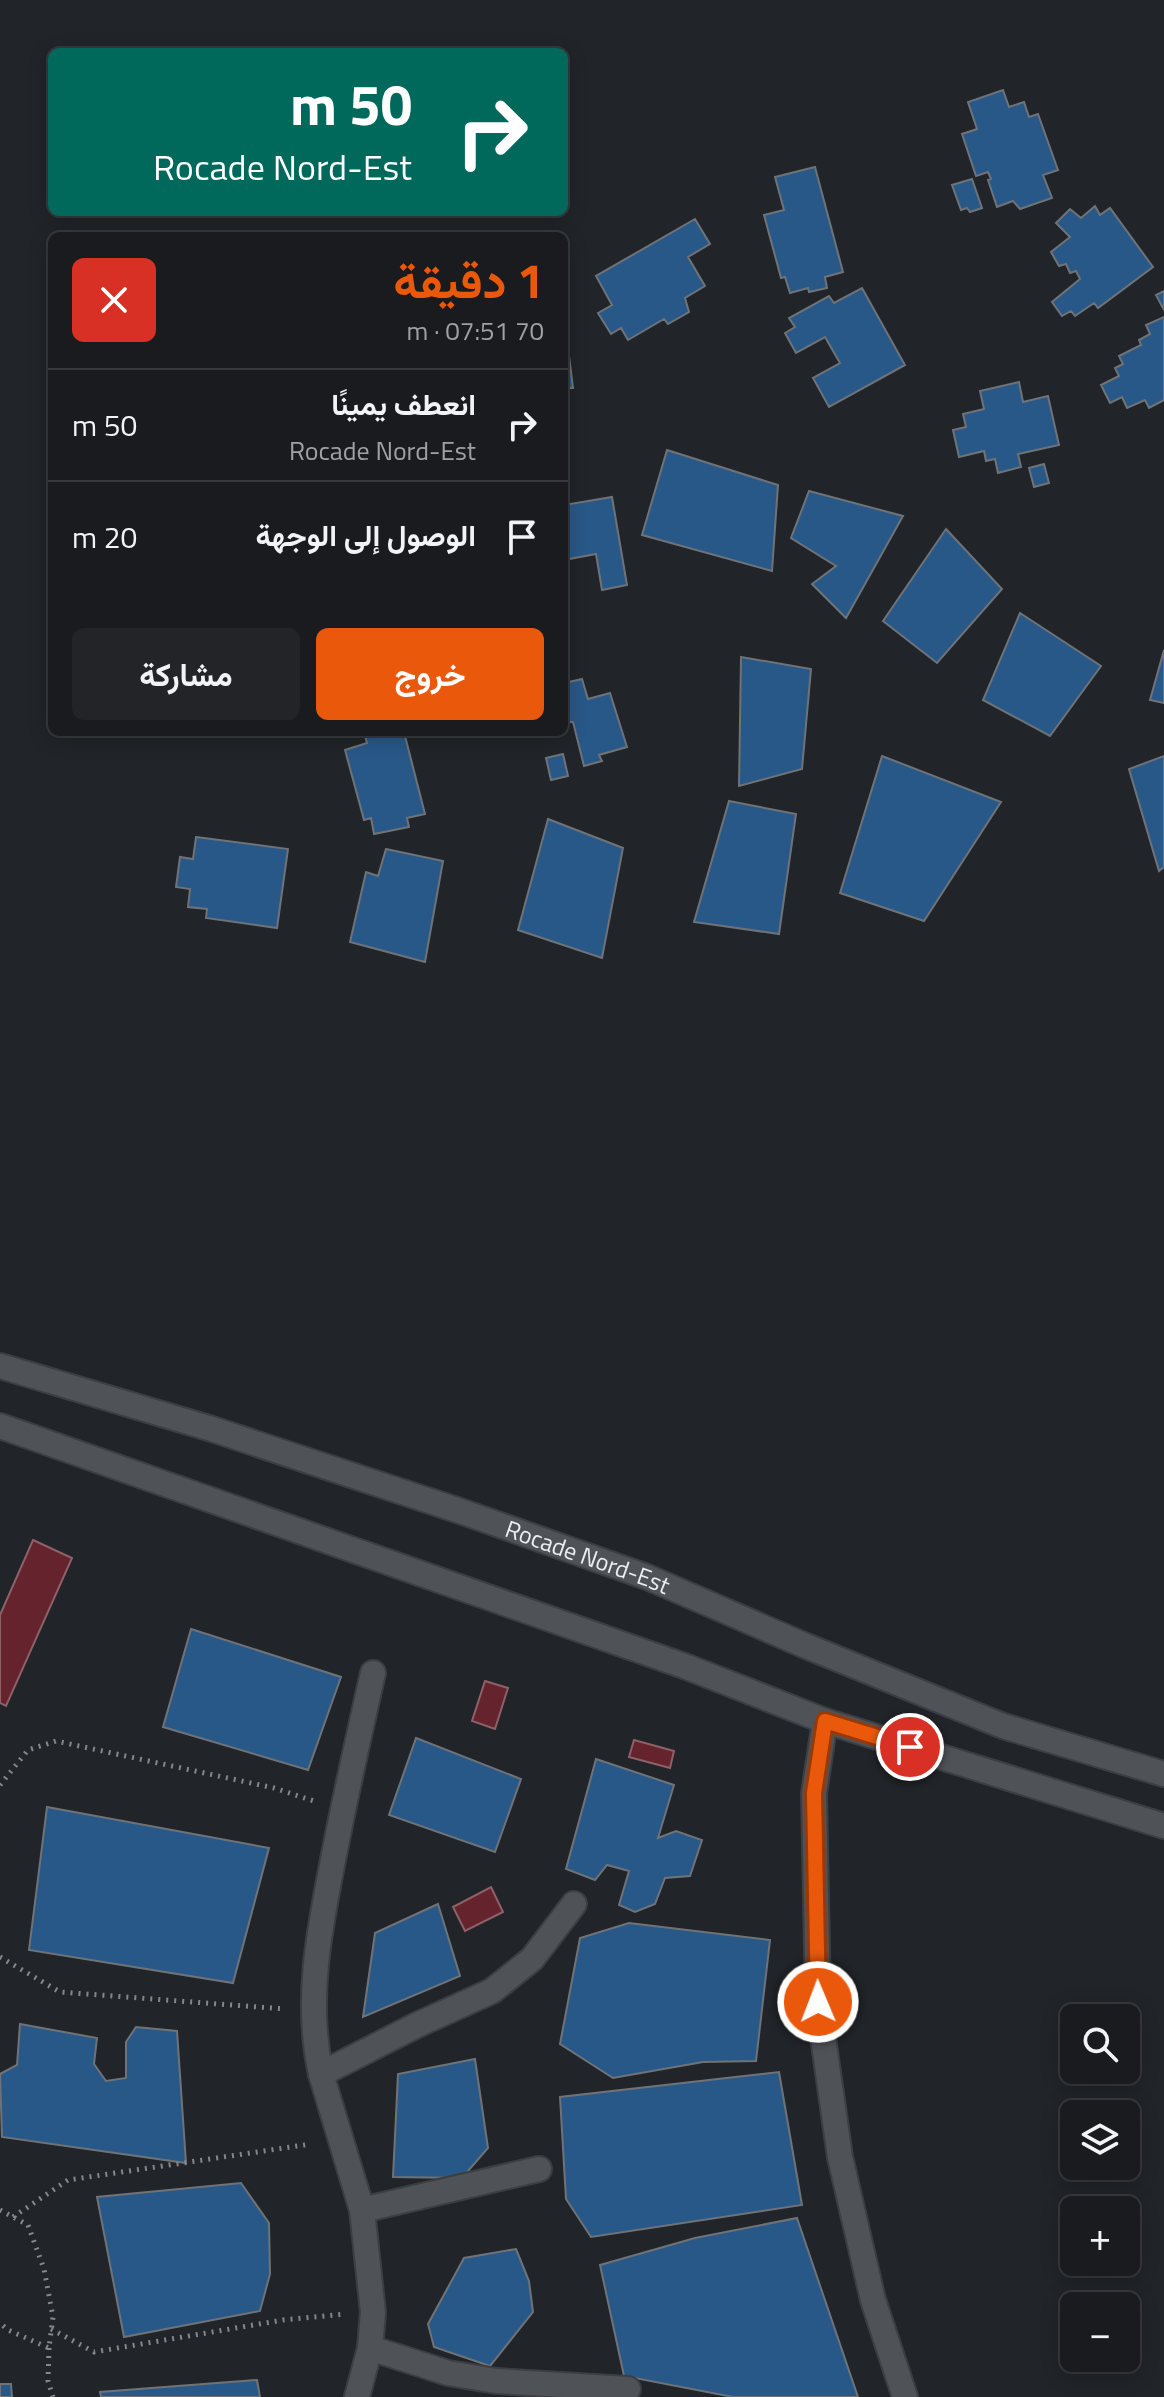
<!DOCTYPE html>
<html lang="ar">
<meta charset="utf-8">
<style>
:root{--surface:#191b1e;--page:#222427;--text:#f1f3f6;--muted:#9fa1a4;--line:#37393c;--accent:#ea580c}
body{margin:0;font-family:"Titillium Web",Vazirmatn,sans-serif;background:var(--page);color:var(--text);direction:rtl;height:100vh;display:flex;flex-direction:column;font-size:30px;white-space:nowrap}
*{box-sizing:border-box;margin:0}
p{font-size:26px;color:var(--muted)}
.icon{flex:none;width:44px;height:44px;fill:none;stroke:currentColor;stroke-width:2;stroke-linecap:round;stroke-linejoin:round}
.map{position:relative;flex:1;overflow:hidden;direction:ltr}
.drawer{position:absolute;left:48px;top:232px;width:520px;height:504px;display:flex;flex-direction:column;background:var(--surface);border-radius:12px;box-shadow:0 4px 20px #0003,0 0 0 2px var(--line);direction:rtl}
.drawer>*{flex:none}
.banner{position:absolute;left:48px;top:48px;width:520px;height:168px;border-radius:12px;box-shadow:0 4px 20px #0003,0 0 0 2px var(--line);direction:rtl;background:#00695c;color:#fff;overflow:hidden}
.controls{position:absolute;left:1060px;top:2004px;display:grid;gap:16px}
.controls a{display:grid;place-items:center;width:80px;height:80px;border-radius:12px;background:var(--surface);box-shadow:0 4px 20px #0003,0 0 0 2px var(--line);font-size:40px}
.pin{position:absolute;display:grid;place-items:center;width:68px;height:68px;color:#fff;margin:-34px;border:4px solid #fff;border-radius:50%;box-shadow:0 2px 8px #0007}
.me{position:absolute;width:88px;margin:-44px;rotate:359deg;stroke-linejoin:round;filter:drop-shadow(0 0 6px #0008)}
.turn{display:flex;align-items:center;gap:28px;height:168px;padding:0 24px;font-size:36px}
.turn .icon{width:104px;height:104px;stroke-width:2.5}
.turn b{display:block;font-size:56px;line-height:68px}
.round{display:grid;place-items:center;flex:none;width:84px;height:84px;border-radius:12px;background:var(--page)}
.head{display:flex;align-items:center;justify-content:space-between;height:136px;padding:0 24px}
h1{font-size:48px;font-weight:700;line-height:60px;color:var(--accent)}
.action{display:flex;gap:16px;margin-top:auto;padding:16px 24px}
.action a{flex:1;height:92px;border-radius:12px;background:var(--accent);color:#fff;font-size:32px;font-weight:700;line-height:92px;text-align:center}
.action a+a{background:var(--page);color:var(--text)}
ul{padding:0;list-style:none}
li{display:flex;align-items:center;gap:24px;height:112px;padding:0 24px;border-top:2px solid var(--line)}
li div{flex:1}
li b{display:block;font-size:30px}
li em{font-style:normal}
.map>svg:first-child{display:block}
.water{fill:#65242d;stroke:#8e6168;stroke-width:2}
.building{fill:#285888;stroke:#6f7377;stroke-width:2}
.lines{fill:none;stroke-linecap:round;stroke-linejoin:round}
.minor-casing{stroke:#3c3e42;stroke-width:28}
.path{stroke:#85878b;stroke-width:5;stroke-dasharray:2 6;stroke-linecap:butt}
.minor{stroke:#4f5357;stroke-width:24}
.route-casing{stroke:#983908;stroke-width:20}
.route{stroke:#ea580c;stroke-width:14}
.labels{text-anchor:middle;dominant-baseline:central;stroke-width:6;stroke-linejoin:round;paint-order:stroke}
.street-label{font-size:24px;fill:#eceef1;stroke:#212428}
</style>
<div class="map">
<svg width="1164" height="2397" viewBox="0 0 1164 2397">
<rect width="100%" height="100%" fill="#212428"/>
<path class="water" d="M33,1540L72,1558L6,1706L0,1703V1615Z
M485,1681L508,1688L495,1729L472,1721Z
M634,1740L674,1751L670,1768L629,1757Z
M491,1887L503,1912L465,1931L453,1907Z"/>
<path class="building" d="M1003,90L1009,107L1024,102L1029,117L1038,114L1058,170L1043,175L1052,198L1020,209L1013,201L997,207L988,180L991,179L988,172L976,176L962,134L977,129L968,102Z
M815,167L843,272L825,277L827,288L809,292L808,288L790,293L785,277L781,278L764,215L784,210L775,177Z
M972,179L982,208L970,212L967,208L961,210L952,185Z
M1095,206L1100,215L1110,208L1153,267L1098,308L1094,303L1075,316L1071,311L1062,316L1052,302L1080,279L1076,271L1070,273L1066,264L1059,266L1051,252L1070,237L1056,223L1070,209L1081,218Z
M695,219L710,244L688,257L705,286L685,298L689,312L668,324L664,319L628,340L621,328L611,334L598,313L612,305L596,276Z
M862,288L905,365L829,407L813,378L840,363L825,337L796,353L785,333L795,327L789,318L829,296L834,303Z
M1164,291V310L1156,295Z
M1164,317V400L1149,408L1145,400L1127,408L1122,397L1110,403L1101,385L1119,376L1115,368L1123,364L1119,356L1141,345L1139,340L1150,334L1146,325Z
M564,339L568,348L573,388H565L564,401Z
M1019,382L1023,402L1048,396L1059,445L1018,454L1021,467L998,473L995,459L986,461L984,451L959,457L953,430L966,427L963,414L984,409L980,391Z
M667,450L778,485L772,571L642,535Z
M1044,464L1049,483L1034,487L1029,468Z
M809,491L903,516L846,618L812,584L836,566L791,538Z
M612,497L627,585L602,590L596,554L564,560V505Z
M946,529L1002,589L937,663L883,621Z
M1020,613L1101,666L1050,736L983,700Z
M1164,650V703L1150,700Z
M741,657L811,669L802,769L739,786Z
M582,679L588,699L610,693L627,747L599,755L602,761L584,766L573,722H567L564,711V683Z
M364,732H404L425,814L407,818L409,827L374,834L371,818L364,820L345,750L367,743Z
M563,754L568,776L551,780L546,758Z
M882,756L1001,802L924,921L840,893Z
M1164,756V867L1159,871L1129,769Z
M729,801L796,814L779,934L694,922Z
M548,819L623,848L602,958L518,930Z
M196,837L288,849L277,928L206,918L207,909L188,907L190,889L176,887L180,857L193,859Z
M386,849L443,861L425,962L350,942L366,872L378,876Z
M191,1629L341,1677L308,1770L163,1727Z
M416,1738L521,1779L495,1852L389,1815Z
M596,1759L674,1785L658,1838L676,1831L702,1840L690,1876L665,1878L655,1904L635,1912L619,1905L629,1871L607,1865L595,1880L566,1869Z
M47,1807L269,1848L233,1983L29,1950Z
M438,1904L460,1976L363,2017L375,1933Z
M629,1923L770,1940L756,2061L703,2062L613,2078L560,2044L580,1938Z
M20,2024L97,2038L94,2064L106,2081L126,2078V2042L136,2027L177,2031L186,2163L2,2137L0,2074L17,2065Z
M475,2059L488,2148L462,2178L393,2177L398,2074Z
M779,2072L802,2205L591,2237L566,2199L560,2097Z
M241,2183L269,2223L270,2274L260,2311L124,2337L97,2197Z
M797,2218L858,2397H733L624,2376L600,2265L695,2238Z
M516,2249L529,2281L533,2312L490,2366L434,2347L428,2324L464,2258Z
M257,2380L260,2397H101L100,2392Z
M0,2384H11L12,2397H0Z"/>
<g class="lines">
<defs>
<g id="minor">
<path id="s1" d="M0,1366L212,1429L460,1511L647,1577L806,1646L1003,1726L1164,1774"/>
<path d="M0,1426L687,1667L825,1721L1164,1826"/>
<path d="M825,1721L814,1793L818,2002L840,2157L873,2300L905,2397"/>
<path d="M321,2074L417,2025L492,1991L532,1959L574,1904"/>
<path d="M362,2210L539,2169"/>
<path d="M370,2348L448,2373L496,2381L628,2389"/>
<path d="M357,2397L370,2348L373,2312L362,2210L321,2074C305,2002 319,1931 333,1860C345,1797 359,1735 373,1673"/>
</g>
</defs>
<use href="#minor" class="minor-casing"/>
<path class="path" d="M0,1785L28,1750L56,1741L274,1788L314,1801
M0,1957L60,1992L285,2009
M0,2210L28,2225L44,2269L53,2317L49,2348L8,2330L0,2323
M13,2217L68,2180L311,2144
M51,2329L94,2352L283,2320L346,2314
M49,2348L48,2381L53,2397"/>
<use href="#minor" class="minor"/>
</g>
<g class="lines">
<defs>
<path id="route" d="M818,2002L814,1793L825,1721L910,1747"/>
</defs>
<use href="#route" class="route-casing"/>
<use href="#route" class="route"/>
</g>
<g class="labels">
<g class="street-label">
<text stroke="none"><textPath href="#s1" startOffset="618">Rocade Nord-Est</textPath></text>
</g>
</g>
</svg>
<div class="controls">
<a><svg class="icon" aria-label="search" viewBox="0 0 24 24"><circle cx="10" cy="10" r="6"/><path d="M15 15l6 6"/></svg></a>
<a><svg class="icon" aria-label="layers" viewBox="0 0 24 24"><path d="M12 4l9 5-9 5-9-5zM3 14l9 5 9-5"/></svg></a>
<a>+</a>
<a>−</a>
</div>
<div class="pin" style="left:910px;top:1747px;background:#d93025"><svg class="icon" aria-label="arrive" viewBox="0 0 24 24"><path d="M6 21V4h12l-3 4 3 4H6"/></svg></div>
<svg class="me" style="left:818px;top:2002px" viewBox="-20 -20 40 40"><circle r="17" fill="#ea580c" stroke="#fff" stroke-width="3"/><path d="M0-11L8 9 0 5-8 9z" fill="#fff"/></svg>
<div class="banner">
<div class="turn"><svg class="icon" aria-label="right" viewBox="0 0 24 24"><path d="M7 20v-9h11M14 6l5 5-5 5"/></svg><div><b>50 m</b>Rocade Nord-Est</div></div>
</div>
<section class="drawer">
<div class="head"><div><h1>1 دقيقة</h1><p>70 m · 07:51</p></div><a class="round" style="background:#d93025;color:#fff"><svg class="icon" aria-label="close" viewBox="0 0 24 24"><path d="M6 6l12 12M18 6L6 18"/></svg></a></div>
<ul>
<li><svg class="icon" aria-label="right" viewBox="0 0 24 24"><path d="M7 20v-9h11M14 6l5 5-5 5"/></svg><div><b>انعطف يمينًا</b><p>Rocade Nord-Est</p></div><em>50 m</em></li>
<li><svg class="icon" aria-label="arrive" viewBox="0 0 24 24"><path d="M6 21V4h12l-3 4 3 4H6"/></svg><div><b>الوصول إلى الوجهة</b></div><em>20 m</em></li>
</ul>
<div class="action"><a>خروج</a><a>مشاركة</a></div>
</section>
</div>
